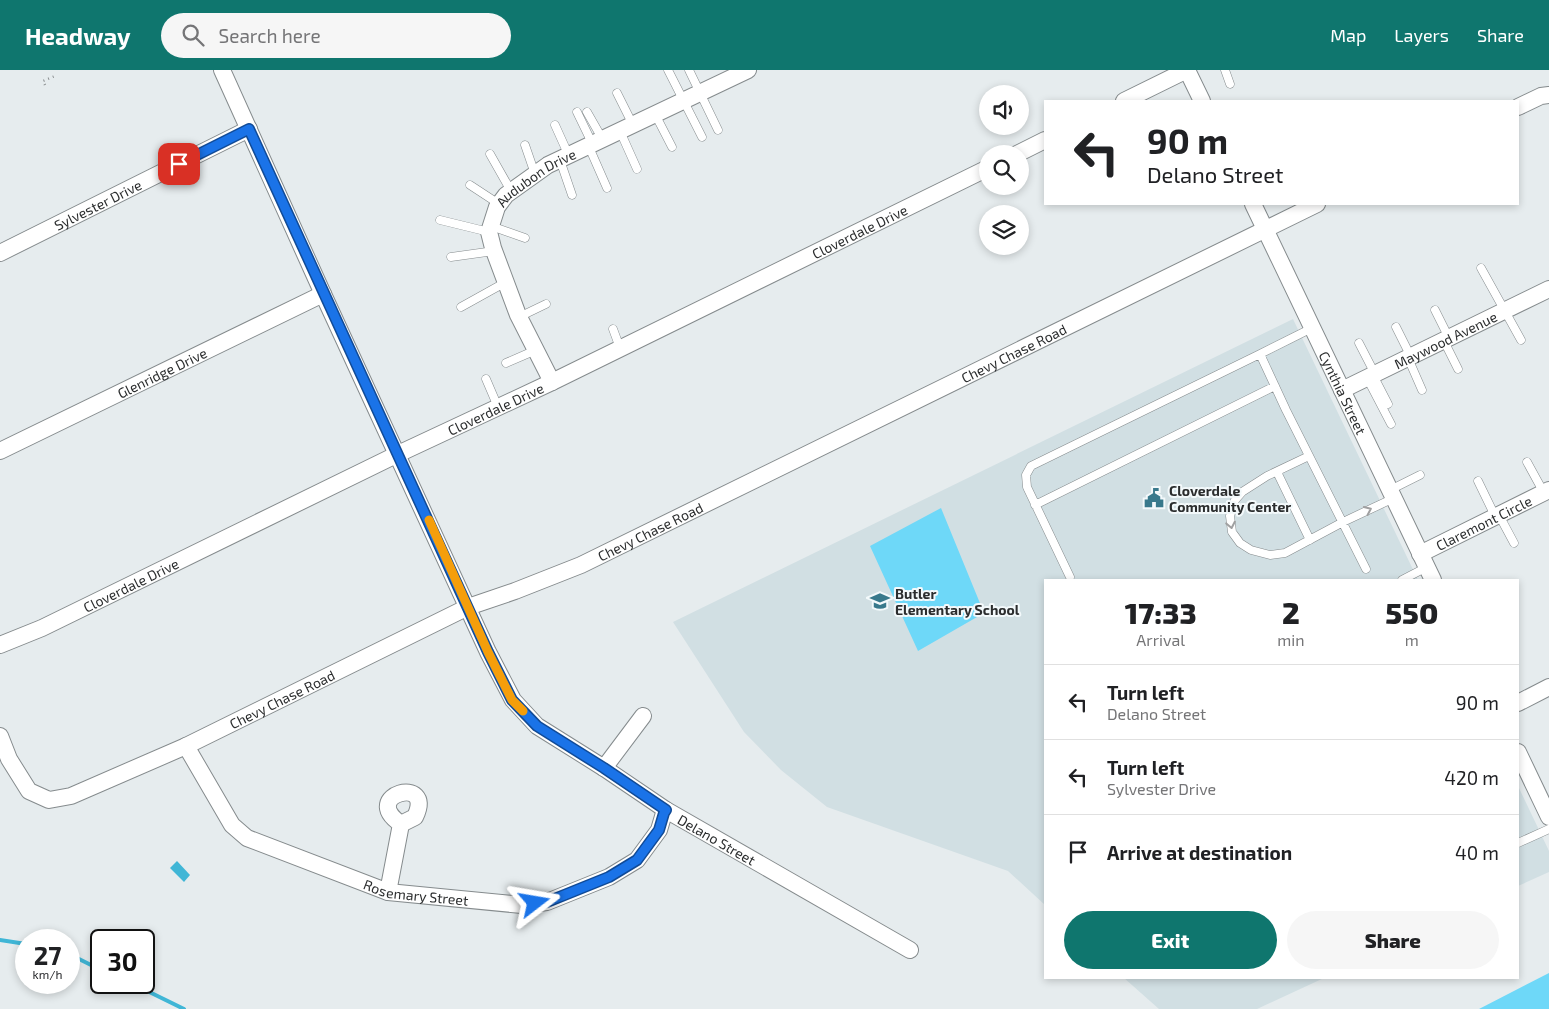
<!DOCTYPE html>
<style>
:root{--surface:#fff;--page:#f6f6f6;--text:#202124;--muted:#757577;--line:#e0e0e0;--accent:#0f766e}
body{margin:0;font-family:"Exo 2",sans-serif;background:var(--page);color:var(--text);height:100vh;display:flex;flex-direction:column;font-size:19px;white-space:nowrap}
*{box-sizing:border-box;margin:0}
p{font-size:16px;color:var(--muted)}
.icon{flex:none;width:28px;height:28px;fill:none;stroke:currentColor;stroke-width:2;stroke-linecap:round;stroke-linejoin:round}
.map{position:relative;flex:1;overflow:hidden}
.side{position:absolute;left:1044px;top:509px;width:475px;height:400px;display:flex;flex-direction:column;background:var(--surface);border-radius:0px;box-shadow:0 2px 8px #0003}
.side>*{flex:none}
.top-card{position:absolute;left:1044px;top:30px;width:475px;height:105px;border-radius:0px;box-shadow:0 2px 8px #0003;background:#fff;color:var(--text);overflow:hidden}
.controls{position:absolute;left:979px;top:15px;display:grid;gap:10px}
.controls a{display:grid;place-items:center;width:50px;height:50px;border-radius:50%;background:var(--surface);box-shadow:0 2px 8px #0003;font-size:25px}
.speed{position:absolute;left:15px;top:859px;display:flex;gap:10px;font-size:25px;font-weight:700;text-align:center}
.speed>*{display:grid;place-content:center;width:65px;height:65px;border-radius:50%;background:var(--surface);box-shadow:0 2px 8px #0003;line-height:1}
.speed small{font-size:12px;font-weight:400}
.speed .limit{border:2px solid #111;border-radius:8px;background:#fff;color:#111}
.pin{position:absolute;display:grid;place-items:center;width:42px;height:42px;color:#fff;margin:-21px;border-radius:10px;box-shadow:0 2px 8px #0006}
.me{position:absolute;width:55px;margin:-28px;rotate:76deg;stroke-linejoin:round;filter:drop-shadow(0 0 4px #0008)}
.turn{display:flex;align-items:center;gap:18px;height:105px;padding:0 20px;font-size:22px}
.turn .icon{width:65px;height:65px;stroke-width:2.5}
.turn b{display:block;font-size:35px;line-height:42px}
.eta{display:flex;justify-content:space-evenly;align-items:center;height:85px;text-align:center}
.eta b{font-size:30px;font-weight:800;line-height:35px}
.primary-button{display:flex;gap:10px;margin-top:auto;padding:10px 20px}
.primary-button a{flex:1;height:58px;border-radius:30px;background:var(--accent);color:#fff;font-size:20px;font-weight:800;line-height:58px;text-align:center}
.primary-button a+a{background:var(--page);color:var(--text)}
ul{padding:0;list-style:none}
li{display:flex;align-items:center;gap:15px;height:75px;padding:0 20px;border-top:1px solid var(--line)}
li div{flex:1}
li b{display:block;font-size:19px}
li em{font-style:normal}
header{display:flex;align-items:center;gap:30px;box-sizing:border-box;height:70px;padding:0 25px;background:var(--accent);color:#fff}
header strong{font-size:24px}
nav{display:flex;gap:28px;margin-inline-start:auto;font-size:18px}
.search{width:350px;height:45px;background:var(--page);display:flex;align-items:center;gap:12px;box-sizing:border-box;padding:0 18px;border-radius:28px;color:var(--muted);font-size:19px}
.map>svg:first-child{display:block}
.built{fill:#d1dfe3}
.green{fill:#6ed8f8}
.water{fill:#40b6d6}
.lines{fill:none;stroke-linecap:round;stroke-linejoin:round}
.stream{stroke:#40b6d6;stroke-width:4}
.lane-casing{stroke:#858b8d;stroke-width:9}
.street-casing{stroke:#858b8d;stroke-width:18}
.path{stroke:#8c9091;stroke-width:2.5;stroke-dasharray:1 4;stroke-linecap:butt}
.lane{stroke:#fff;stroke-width:8}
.street{stroke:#fff;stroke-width:16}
.oneway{stroke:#a0a0a1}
.route-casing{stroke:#114b97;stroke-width:12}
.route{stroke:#1a73e8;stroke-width:9}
.slow{stroke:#f59e0b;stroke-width:9}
.labels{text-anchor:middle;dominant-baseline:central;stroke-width:4;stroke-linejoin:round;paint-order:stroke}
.street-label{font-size:14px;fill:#2b2d2e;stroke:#f3f9fb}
.poi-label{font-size:14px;font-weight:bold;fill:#2b2d2e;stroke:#f3f9fb;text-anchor:start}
</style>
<header>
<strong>Headway</strong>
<div class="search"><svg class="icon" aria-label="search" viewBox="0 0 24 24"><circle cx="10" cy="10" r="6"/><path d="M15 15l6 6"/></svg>Search here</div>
<nav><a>Map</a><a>Layers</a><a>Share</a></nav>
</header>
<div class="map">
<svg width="1549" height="939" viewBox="0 0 1549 939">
<rect width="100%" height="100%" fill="#e6ecee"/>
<path class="built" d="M1293,249L1418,510H1045V835L1008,801L827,737L781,700L744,662L673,552Z
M1518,716L1549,781V802L1518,816Z
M1124,908H1324L1257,939H1159Z"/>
<path class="green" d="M941,438L984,543L918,581L870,476Z
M1549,903V939H1479Z"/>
<path class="water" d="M177,791L190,805L184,812L170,798Z"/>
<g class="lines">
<path class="stream" d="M0,870L26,874
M69,884L101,900
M129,912L184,939"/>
<defs>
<path id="lane" d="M668,0L702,67
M689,0L718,60
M1225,0L1230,14
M617,23L633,55
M577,42L593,75
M587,42L603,70
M655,44L672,77
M555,55L569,86
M620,61L637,99
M525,75L535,104
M589,77L607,118
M490,84L511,121
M560,90L572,125
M470,115L499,134
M440,150L489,162
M491,156L525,168
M451,187L494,181
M1481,198L1521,270
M461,237L506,212
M1435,240L1449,268
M519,247L546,234
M1396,257L1411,287
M1312,258L1260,284L1286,340L1366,499
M613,259L620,278
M1444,271L1458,299
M1359,273L1375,304
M1408,288L1422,320
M506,293L536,280
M1373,305L1388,334
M1367,308L1391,354
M486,309L498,337
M1309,386L1267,406L1242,422L1235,430L1230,446L1232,462L1240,473L1251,480L1270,485L1285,483L1343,452L1394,428
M1527,392L1544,423
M1277,402L1310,470
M1478,411L1495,446
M1390,420L1420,405
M1035,435L1275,316
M1499,445L1514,473
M1070,507L1027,417L1026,405L1031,396L1260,284
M1402,510L1427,497
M1518,773L1549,759"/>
<g id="street">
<path id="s1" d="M222,0L323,224L488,582L513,630L537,656L604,698L666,740L910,880"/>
<path d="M1187,0L1202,31"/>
<path d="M1124,31L1187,0"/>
<path d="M1518,37L1541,26L1549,25"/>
<path d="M1017,84L1045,70"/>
<path id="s2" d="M1253,134L1433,510"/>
<path id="s3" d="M0,183L249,59"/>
<path id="s4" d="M552,312L518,245L493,178L489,162L497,137L506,125L548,95L748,0"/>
<path id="s5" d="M1342,320L1549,219"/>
<path id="s6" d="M0,381L323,224"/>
<path id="s7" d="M1420,484L1549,420"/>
<path id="s8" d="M0,575L42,558L398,384L552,312L988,98"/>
<path d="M1518,633L1549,617"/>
<path id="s9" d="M0,666L9,689L29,721L49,730L71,726L186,676L468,537L515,521L581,495L1317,134"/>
<path id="s10" d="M186,676L232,755L247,768L388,822L522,835L547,832L609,807L637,790L659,760L664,743L666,740"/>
<path d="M1518,682L1549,747"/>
<path d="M604,698L643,646"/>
<path d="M388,822L401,754C358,725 436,704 415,747L401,754"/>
</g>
</defs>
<use href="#lane" class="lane-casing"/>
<use href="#street" class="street-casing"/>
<path class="path" d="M45,15L43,11L55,6"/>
<use href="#lane" class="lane"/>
<use href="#street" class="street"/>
</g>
<defs><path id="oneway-chevron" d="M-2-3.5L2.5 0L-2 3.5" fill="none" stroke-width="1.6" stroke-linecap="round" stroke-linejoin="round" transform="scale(1.25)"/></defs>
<g class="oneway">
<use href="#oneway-chevron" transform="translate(1368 440) rotate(-25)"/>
<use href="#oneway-chevron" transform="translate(1231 455) rotate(79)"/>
</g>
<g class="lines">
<defs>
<path id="route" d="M179,94L249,59L488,582L512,630L537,656L604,698L666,740L664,743L659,760L637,790L609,807L547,832L535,833"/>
</defs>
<use href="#route" class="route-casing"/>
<use href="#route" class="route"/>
<path class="slow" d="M429,450L488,582L512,630L523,641"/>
</g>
<defs>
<symbol id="civic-bare" viewBox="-9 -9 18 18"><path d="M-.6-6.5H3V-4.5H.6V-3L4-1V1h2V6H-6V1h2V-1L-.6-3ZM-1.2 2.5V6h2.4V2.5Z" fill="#38798c" stroke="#f3f9fb" stroke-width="2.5" paint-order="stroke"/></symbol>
<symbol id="school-bare" viewBox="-9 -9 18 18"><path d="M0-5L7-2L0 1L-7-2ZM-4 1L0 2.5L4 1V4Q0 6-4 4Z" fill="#38798c" stroke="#f3f9fb" stroke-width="2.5" paint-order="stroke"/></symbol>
</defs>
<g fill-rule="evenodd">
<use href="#civic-bare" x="1140" y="414" width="28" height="28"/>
<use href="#school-bare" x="866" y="517" width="28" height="28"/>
</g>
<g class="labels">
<g class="street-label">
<text stroke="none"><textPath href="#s4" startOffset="239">Audubon Drive</textPath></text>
<text stroke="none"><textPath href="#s3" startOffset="109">Sylvester Drive</textPath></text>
<text stroke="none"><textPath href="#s8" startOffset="954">Cloverdale Drive</textPath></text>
<text stroke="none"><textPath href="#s5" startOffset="115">Maywood Avenue</textPath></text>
<text stroke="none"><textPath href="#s9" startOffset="1149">Chevy Chase Road</textPath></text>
<text stroke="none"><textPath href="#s6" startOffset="180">Glenridge Drive</textPath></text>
<text stroke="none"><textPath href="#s2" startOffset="209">Cynthia Street</textPath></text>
<text stroke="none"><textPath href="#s8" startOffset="549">Cloverdale Drive</textPath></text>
<text stroke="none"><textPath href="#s7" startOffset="71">Claremont Circle</textPath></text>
<text stroke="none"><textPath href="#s9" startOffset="744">Chevy Chase Road</textPath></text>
<text stroke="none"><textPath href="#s8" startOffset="144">Cloverdale Drive</textPath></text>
<text stroke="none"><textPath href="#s9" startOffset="339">Chevy Chase Road</textPath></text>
<text stroke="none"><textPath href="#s1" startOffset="942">Delano Street</textPath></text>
<text stroke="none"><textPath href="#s10" startOffset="290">Rosemary Street</textPath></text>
</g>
<g class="poi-label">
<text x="1169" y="420">Cloverdale<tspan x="1169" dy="16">Community Center</tspan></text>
<text x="895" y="523">Butler<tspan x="895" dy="16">Elementary School</tspan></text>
</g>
</g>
</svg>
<div class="controls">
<a><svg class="icon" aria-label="sound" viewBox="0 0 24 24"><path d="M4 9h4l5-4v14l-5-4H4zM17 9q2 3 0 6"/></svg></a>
<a><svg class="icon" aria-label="search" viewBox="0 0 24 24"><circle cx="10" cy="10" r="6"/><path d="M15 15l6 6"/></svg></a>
<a><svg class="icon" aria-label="layers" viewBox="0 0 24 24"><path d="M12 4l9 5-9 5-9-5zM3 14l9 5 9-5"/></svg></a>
</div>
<div class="speed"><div>27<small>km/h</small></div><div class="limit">30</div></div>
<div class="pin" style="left:179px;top:94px;background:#d93025"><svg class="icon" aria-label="arrive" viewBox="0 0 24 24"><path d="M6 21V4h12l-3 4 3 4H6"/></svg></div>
<svg class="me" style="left:535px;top:833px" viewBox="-20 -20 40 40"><path d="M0-17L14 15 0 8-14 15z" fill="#1a73e8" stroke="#fff" stroke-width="4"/></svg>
<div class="top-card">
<div class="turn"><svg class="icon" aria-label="left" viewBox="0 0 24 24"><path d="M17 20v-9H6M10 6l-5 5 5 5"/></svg><div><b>90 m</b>Delano Street</div></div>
</div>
<section class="side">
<div class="eta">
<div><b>17:33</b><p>Arrival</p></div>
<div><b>2</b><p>min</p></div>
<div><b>550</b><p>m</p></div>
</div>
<ul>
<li><svg class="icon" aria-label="left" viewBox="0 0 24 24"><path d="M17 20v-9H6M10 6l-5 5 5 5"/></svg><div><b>Turn left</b><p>Delano Street</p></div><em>90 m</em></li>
<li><svg class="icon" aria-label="left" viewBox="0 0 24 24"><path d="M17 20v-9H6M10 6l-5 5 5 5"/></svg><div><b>Turn left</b><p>Sylvester Drive</p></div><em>420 m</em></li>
<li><svg class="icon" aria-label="arrive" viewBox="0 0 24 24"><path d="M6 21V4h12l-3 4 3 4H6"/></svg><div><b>Arrive at destination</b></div><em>40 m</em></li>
</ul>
<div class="primary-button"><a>Exit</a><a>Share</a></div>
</section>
</div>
